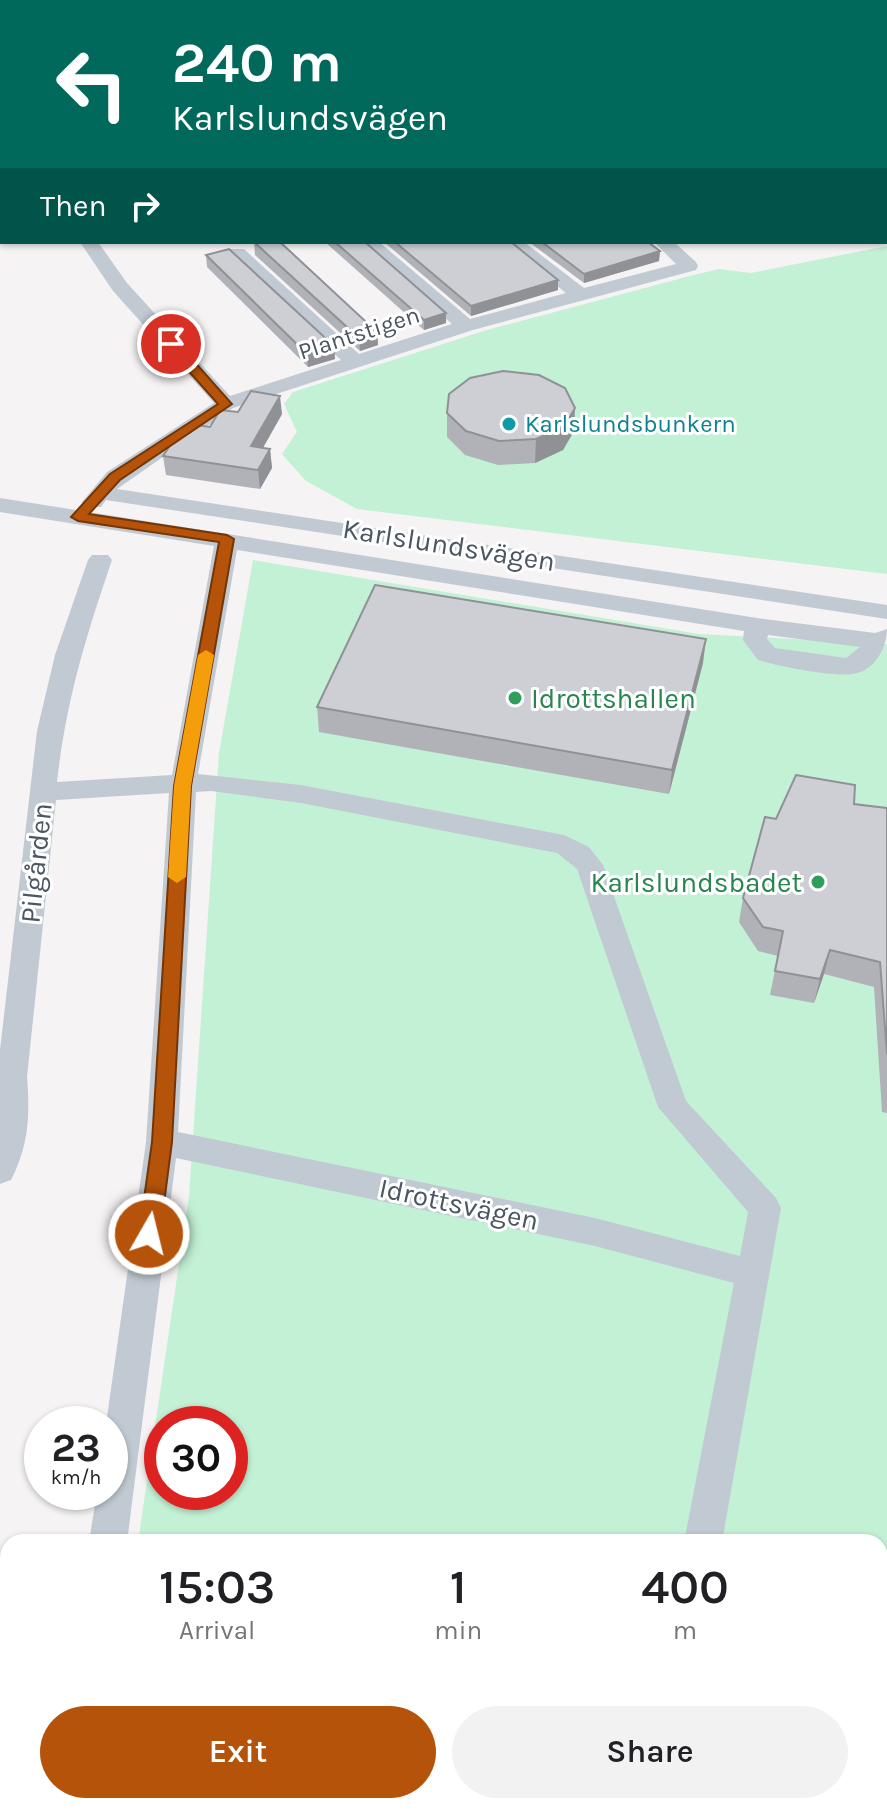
<!DOCTYPE html>
<meta charset="utf-8">
<style>
:root{--surface:#fff;--page:#f2f2f2;--text:#202124;--muted:#757577;--accent:#b45309}
body{margin:0;font-family:Karla,sans-serif;background:var(--page);color:var(--text);height:100vh;display:flex;flex-direction:column;font-size:30px;white-space:nowrap}
*{box-sizing:border-box;margin:0}
p{font-size:26px;color:var(--muted)}
.icon{flex:none;width:44px;height:44px;fill:none;stroke:currentColor;stroke-width:2;stroke-linecap:round;stroke-linejoin:round}
.map{position:relative;flex:1;overflow:hidden}
.panel{position:absolute;left:0px;top:1534px;width:888px;height:280px;display:flex;flex-direction:column;background:var(--surface);border-radius:24px 24px 0 0;box-shadow:0 2px 6px #0004}
.panel>*{flex:none}
.guide{position:absolute;left:0px;top:0px;width:888px;height:244px;box-shadow:0 2px 6px #0004;background:#00695c;color:#fff;overflow:hidden}
.speed{position:absolute;left:24px;top:1406px;display:flex;gap:16px;font-size:40px;font-weight:700;text-align:center}
.speed>*{display:grid;place-content:center;width:104px;height:104px;border-radius:50%;background:var(--surface);box-shadow:0 2px 6px #0004;line-height:1}
.speed small{font-size:20px;font-weight:400}
.speed .limit{border:12px solid #d22;background:#fff;color:#111}
.pin{position:absolute;display:grid;place-items:center;width:68px;height:68px;color:#fff;margin:-34px;border:4px solid #fff;border-radius:50%;box-shadow:0 2px 8px #0007}
.me{position:absolute;width:88px;margin:-44px;rotate:8deg;stroke-linejoin:round;filter:drop-shadow(0 0 6px #0008)}
.turn{display:flex;align-items:center;gap:28px;height:168px;padding:0 40px;font-size:36px}
.turn .icon{width:104px;height:104px;stroke-width:2.5}
.turn b{display:block;font-size:56px;line-height:68px}
.then{display:flex;align-items:center;height:76px;padding:0 40px;background:#0003;gap:16px;font-size:30px}
.eta{display:flex;justify-content:space-evenly;align-items:center;height:136px;text-align:center}
.eta b{font-size:48px;font-weight:600;line-height:56px}
.cta{display:flex;gap:16px;margin-top:auto;padding:16px 40px}
.cta a{flex:1;height:92px;border-radius:48px;background:var(--accent);color:#fff;font-size:32px;font-weight:600;line-height:92px;text-align:center}
.cta a+a{background:var(--page);color:var(--text)}
.map>svg:first-child{display:block}
.green{fill:#c3f1d5;fill-rule:evenodd}
.lines{fill:none;stroke-linecap:round;stroke-linejoin:round}
.minor{fill:#c1cad2;fill-rule:evenodd}
.major{fill:#b3c2d1;fill-rule:evenodd}
.wall{fill:#b0b2b7}
.shaded-wall{fill:#909195}
.building{fill:#cdcfd5;stroke:#909195;stroke-width:2}
.route{fill:#b45309;stroke:#753606;stroke-width:2}
.slow{fill:#f59e0b}
.culture-dot{fill:#0f9aa8;stroke:#fff;stroke-width:3}
.leisure-dot{fill:#2e9e5b;stroke:#fff;stroke-width:3}
.labels{text-anchor:middle;dominant-baseline:central;stroke-width:6;stroke-linejoin:round;paint-order:stroke}
.far-street-label{font-size:24px;fill:#4a5661;stroke:#fff}
.far-culture-label{font-size:24px;fill:#0d838f;stroke:#fff;text-anchor:start}
.street-label{font-size:28px;fill:#4a5661;stroke:#fff}
.leisure-label{font-size:28px;fill:#27864d;stroke:#fff;text-anchor:start}
</style>
<div class="map">
<svg width="887" height="1814" viewBox="0 0 887 1814">
<rect width="100%" height="100%" fill="#f5f3f3"/>
<path class="green" d="M887,246V574L357,509L306,481L282,454L297,432L284,404L293,392L487,330L686,277L719,269L751,273Z
M253,560L699,634L887,644V1814H136L132,1806H880V1542H138L189,1196L219,753ZM162,1424H230V1492H162Z"/>
<g class="lines">
<path class="minor" d="M120,0H136L137,2H121Z
M494,0H511L513,2H496Z
M611,0H636L609,2Z
M0,102H2V112H0Z
M0,126H2L0,137Z
M80,242H98L127,283L230,396L341,360L230,257L228,253L230,249H244L359,354L452,324L359,242H379L470,319L566,293L503,242H524L584,288L676,264L654,242H674L696,262L698,266L696,270L473,330L233,408L117,489L887,605V619L106,500L101,507H85L82,502L107,472L214,403L113,291Z
M0,498L757,618L875,633L887,629C887,648 874,672 852,674C833,677 778,666 758,660L743,640L744,631L237,550L198,774L301,785L564,835L589,847L603,865L686,1101L776,1198L781,1208L722,1542H684L734,1283L595,1246L176,1158L127,1542H89L97,1492H110V1424H106L146,1142L169,793L56,800L27,1077C30,1115 29,1145 11,1180L0,1184V1050L37,731L55,655L88,560L92,555H108L112,560C86,636 66,701 57,782L172,775L214,546L0,512ZM768,635L860,647L846,658L775,648L767,639ZM211,791L301,803L557,853L577,869L658,1107L748,1212L740,1256L595,1218L178,1132L196,792Z
M0,1621H8V1659H0Z
M63,1806H103V1814H63Z
M632,1806H672L671,1814H631Z"/>
<path class="major" d="M886,11H887V23H886Z"/>
</g>
<path class="wall" d="M254,242L377,332L378,345L360,351L255,255Z
M325,242H365L446,313V323L424,330Z
M384,242H511L558,290L471,316Z
M529,242H648L660,251L659,261L584,283Z
M206,255L334,346L335,359L308,367L207,267Z
M238,412L282,414L263,448L270,449L272,468L260,489L166,475L163,456L210,427Z
M447,413L574,431L563,450L535,463L498,465L465,455L447,437Z
M703,663L669,794L319,732L317,707Z
M854,804L887,808V1113L882,1112L874,987L824,974L814,1003L770,995L778,956L758,951L739,922L743,898L776,819Z"/>
<path class="shaded-wall" d="M0,74H2V88H0Z
M660,251L659,261L584,283V274Z
M558,280V290L471,316V306Z
M446,313V323L424,330V320Z
M377,332L378,345L360,351L359,338Z
M334,346L335,359L308,367L307,354Z
M280,396L282,414L253,465L251,446Z
M575,408L574,431L563,450L535,463L536,439Z
M270,449L272,468L260,489L258,470Z
M706,639L703,663L669,794L672,770Z
M830,950L824,974L814,1003L820,979Z"/>
<path class="building" d="M0,0H111L112,2H2V74H0Z
M886,39H887L886,63Z
M886,64L887,65L886,93Z
M886,135H887V191H886Z
M254,242H280L377,332L359,338Z
M335,242H365L446,313L424,320Z
M395,242H511L558,280L471,306Z
M542,242H648L660,251L584,274Z
M229,249L334,346L307,354L206,255Z
M503,371L539,375L565,388L575,408L564,427L536,439L499,441L466,431L447,413L449,394L470,378Z
M251,391L280,396L251,446L270,449L258,470L163,456L177,435H181L188,424L210,427L220,410L238,412Z
M375,585L706,639L672,770L317,707Z
M796,775L855,785L854,804L887,808V1054L880,962L830,950L820,979L775,971L783,931L763,927L743,898L765,817L776,819Z"/>
<path class="route" d="M171,340L176,341L232,404L120,480L89,514L227,535L234,539L191,786L172,1142L160,1234L157,1241L149,1243L142,1241L139,1234L152,1142L174,786L219,542L78,521L71,517L110,474L218,404L167,347L165,344Z"/>
<path class="slow" d="M206,650L214,655L191,786L186,877L177,883L168,877L174,786L198,655Z"/>
<circle class="culture-dot" cx="509" cy="424" r="8"/>
<g class="leisure-dot">
<circle cx="515" cy="698" r="8"/>
<circle cx="818" cy="882" r="8"/>
</g>
<g class="labels">
<g class="far-street-label">
<text transform="translate(359 333) rotate(-18)">Plantstigen</text>
</g>
<g class="far-culture-label">
<text x="525" y="424">Karlslundsbunkern</text>
</g>
<g class="street-label">
<text transform="translate(449 545) rotate(9)">Karlslundsvägen</text>
<text transform="translate(36 863) rotate(-84)">Pilgården</text>
<text transform="translate(459 1204) rotate(12)">Idrottsvägen</text>
</g>
<g class="leisure-label">
<text x="531" y="698">Idrottshallen</text>
<text x="802" y="882" text-anchor="end">Karlslundsbadet</text>
</g>
</g>
</svg>
<div class="speed"><div>23<small>km/h</small></div><div class="limit">30</div></div>
<div class="pin" style="left:171px;top:344px;background:#d93025"><svg class="icon" aria-label="arrive" viewBox="0 0 24 24"><path d="M6 21V4h12l-3 4 3 4H6"/></svg></div>
<svg class="me" style="left:149px;top:1234px" viewBox="-20 -20 40 40"><circle r="17" fill="#b45309" stroke="#fff" stroke-width="3"/><path d="M0-11L8 9 0 5-8 9z" fill="#fff"/></svg>
<div class="guide">
<div class="turn"><svg class="icon" aria-label="left" viewBox="0 0 24 24"><path d="M17 20v-9H6M10 6l-5 5 5 5"/></svg><div><b>240 m</b>Karlslundsvägen</div></div>
<div class="then">Then<svg class="icon" aria-label="right" viewBox="0 0 24 24"><path d="M7 20v-9h11M14 6l5 5-5 5"/></svg></div>
</div>
<section class="panel">
<div class="eta">
<div><b>15:03</b><p>Arrival</p></div>
<div><b>1</b><p>min</p></div>
<div><b>400</b><p>m</p></div>
</div>
<div class="cta"><a>Exit</a><a>Share</a></div>
</section>
</div>
